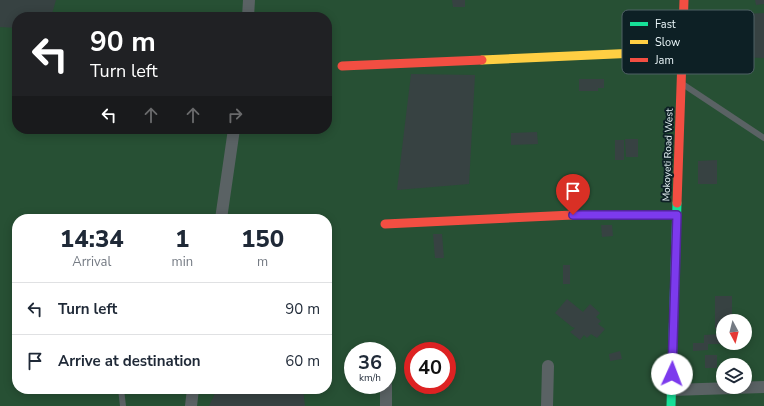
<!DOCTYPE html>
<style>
:root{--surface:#fff;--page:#f2f2f3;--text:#1f2937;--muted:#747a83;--line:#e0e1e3}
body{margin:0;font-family:"Nunito Sans",sans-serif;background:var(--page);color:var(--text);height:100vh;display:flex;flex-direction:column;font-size:15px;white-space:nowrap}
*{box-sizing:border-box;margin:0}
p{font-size:13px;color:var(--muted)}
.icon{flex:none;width:22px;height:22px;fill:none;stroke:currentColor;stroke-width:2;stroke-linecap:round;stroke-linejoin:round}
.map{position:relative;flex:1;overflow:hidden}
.side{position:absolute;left:12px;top:214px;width:320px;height:180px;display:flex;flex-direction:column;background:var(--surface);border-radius:16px;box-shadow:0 2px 10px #0003}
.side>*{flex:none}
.banner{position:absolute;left:12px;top:12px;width:320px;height:122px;border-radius:16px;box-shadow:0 2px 10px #0003;background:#202124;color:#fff;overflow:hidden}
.needle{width:26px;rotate:173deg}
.controls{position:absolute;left:716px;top:314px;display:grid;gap:8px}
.controls a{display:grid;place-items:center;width:36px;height:36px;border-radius:50%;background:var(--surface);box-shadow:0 2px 10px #0003;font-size:20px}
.speed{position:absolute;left:344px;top:342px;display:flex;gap:8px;font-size:20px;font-weight:700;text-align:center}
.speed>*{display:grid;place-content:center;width:52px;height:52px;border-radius:50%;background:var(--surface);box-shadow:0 2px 10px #0003;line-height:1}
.speed small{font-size:10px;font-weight:400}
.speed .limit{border:6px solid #d22;background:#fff;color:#111}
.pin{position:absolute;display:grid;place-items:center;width:34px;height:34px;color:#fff;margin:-41px -17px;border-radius:50% 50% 50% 0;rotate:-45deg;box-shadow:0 0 4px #0007}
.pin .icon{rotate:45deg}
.me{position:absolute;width:44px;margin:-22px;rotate:2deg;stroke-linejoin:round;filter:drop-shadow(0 0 3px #0008)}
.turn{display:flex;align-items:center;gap:14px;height:84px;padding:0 12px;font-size:18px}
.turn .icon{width:52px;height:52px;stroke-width:2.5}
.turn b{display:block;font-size:28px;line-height:34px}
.lanes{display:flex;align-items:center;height:38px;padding:0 12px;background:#0003;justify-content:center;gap:20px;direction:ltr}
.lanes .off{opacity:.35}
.eta{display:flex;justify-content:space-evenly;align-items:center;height:68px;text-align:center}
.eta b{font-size:24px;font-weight:800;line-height:28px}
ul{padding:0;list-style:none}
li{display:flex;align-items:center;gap:12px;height:52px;padding:0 12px;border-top:1px solid var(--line)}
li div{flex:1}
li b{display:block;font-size:15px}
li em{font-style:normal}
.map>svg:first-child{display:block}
.green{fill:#275034;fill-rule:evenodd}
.building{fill:#374242}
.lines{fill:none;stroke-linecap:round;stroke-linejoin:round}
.lane{stroke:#5a6264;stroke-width:6}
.street{stroke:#5a6264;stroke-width:12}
.fast{stroke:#16e098;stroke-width:9}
.slow{stroke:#ffcf43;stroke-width:9}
.jam{stroke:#f24e42;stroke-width:9}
.route-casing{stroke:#51269a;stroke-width:10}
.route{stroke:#7c3aed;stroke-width:7}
.labels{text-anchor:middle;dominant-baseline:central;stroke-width:4;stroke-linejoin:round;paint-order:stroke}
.street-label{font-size:10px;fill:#eaf6f9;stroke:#0d2025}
.key{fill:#0d2025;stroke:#4f6065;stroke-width:1}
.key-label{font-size:11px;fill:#eaf6f9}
</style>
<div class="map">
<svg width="764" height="406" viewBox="0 0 764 406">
<rect width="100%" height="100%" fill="#1d2629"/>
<path class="green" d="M0,0H764V406H0ZM17,17H327V129H17ZM17,219H327V389H17ZM723,321H745V343H723ZM353,351H387V385H353ZM413,351H447V385H413ZM723,365H745V387H723Z"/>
<path class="building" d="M0,0H56L51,17H17V28L0,27Z
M452,0H465V7H453Z
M755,0H764V4L756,5Z
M764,13V58L706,56L724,15Z
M411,74L475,75L469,184L397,190Z
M579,79H604V88H598V91H579Z
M537,132L538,144L511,145V133Z
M625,139H638V157H626Z
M615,140H624V160H615Z
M717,160V184H698V161Z
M601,225H612L613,236L602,237Z
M433,234H442L444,258H435Z
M563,265H570V284H563Z
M715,296H732V321H723V329H715Z
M567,299L583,312L590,304L600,313L596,317L601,321L598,324L605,329L597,338L591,334L587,338L584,335L580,340L570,332L575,328L572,327L555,313Z
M722,334V344H708V350L693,351V343H704V335Z
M620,351L622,359L610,361L609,354Z
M705,355H717V368H705Z
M217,389H303L305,406H209Z"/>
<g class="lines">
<path class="lane" d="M684,85L764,138
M121,389L123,406"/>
<path class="street" d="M248,17L249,0
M221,219L234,129
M671,390L764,387
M191,406L193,389
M386,406V385
M547,406L548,366"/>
<path class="fast" d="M608,215H677
M671,406L677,203"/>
<path class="slow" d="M482,60L682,51"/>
<path class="jam" d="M342,66L482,60
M677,203L684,0
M385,224L573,215H608"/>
</g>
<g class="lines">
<defs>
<path id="route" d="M573,215H677L672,374"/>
</defs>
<use href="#route" class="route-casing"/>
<use href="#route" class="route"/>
</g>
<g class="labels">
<g class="street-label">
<text transform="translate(668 155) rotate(-88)">Mokoyeti Road West</text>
</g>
</g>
<rect x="622" y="10" width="132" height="64" rx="6" class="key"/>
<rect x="630" y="22" width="18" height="4" fill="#16e098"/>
<rect x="630" y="40" width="18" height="4" fill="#ffcf43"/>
<rect x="630" y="58" width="18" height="4" fill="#f24e42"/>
<g class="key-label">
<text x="655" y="28">Fast</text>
<text x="655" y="46">Slow</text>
<text x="655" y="64">Jam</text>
</g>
</svg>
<div class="controls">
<a><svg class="needle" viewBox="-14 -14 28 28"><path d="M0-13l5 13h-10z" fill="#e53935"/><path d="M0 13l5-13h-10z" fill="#747a83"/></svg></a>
<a><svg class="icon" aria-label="layers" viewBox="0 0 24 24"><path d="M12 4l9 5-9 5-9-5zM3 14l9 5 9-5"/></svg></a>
</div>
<div class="speed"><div>36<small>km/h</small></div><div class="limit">40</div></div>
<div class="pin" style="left:573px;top:215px;background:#d93025"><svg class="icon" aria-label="arrive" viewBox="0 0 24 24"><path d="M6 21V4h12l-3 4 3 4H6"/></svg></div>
<svg class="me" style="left:672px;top:374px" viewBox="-20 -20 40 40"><circle r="19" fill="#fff"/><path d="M0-13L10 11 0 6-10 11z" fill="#7c3aed"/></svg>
<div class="banner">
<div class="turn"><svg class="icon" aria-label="left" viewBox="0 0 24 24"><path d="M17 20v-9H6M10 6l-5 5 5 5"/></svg><div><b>90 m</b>Turn left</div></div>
<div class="lanes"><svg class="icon" aria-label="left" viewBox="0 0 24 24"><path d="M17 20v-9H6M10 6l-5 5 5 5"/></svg><svg class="icon off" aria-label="ahead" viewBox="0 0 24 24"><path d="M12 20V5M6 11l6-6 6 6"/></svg><svg class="icon off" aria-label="ahead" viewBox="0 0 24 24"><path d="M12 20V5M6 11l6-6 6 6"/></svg><svg class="icon off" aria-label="right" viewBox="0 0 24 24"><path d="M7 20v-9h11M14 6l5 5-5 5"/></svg></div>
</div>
<section class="side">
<div class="eta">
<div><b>14:34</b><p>Arrival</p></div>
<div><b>1</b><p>min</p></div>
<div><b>150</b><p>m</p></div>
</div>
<ul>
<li><svg class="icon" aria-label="left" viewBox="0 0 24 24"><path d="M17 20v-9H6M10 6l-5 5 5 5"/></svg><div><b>Turn left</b></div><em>90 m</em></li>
<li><svg class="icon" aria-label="arrive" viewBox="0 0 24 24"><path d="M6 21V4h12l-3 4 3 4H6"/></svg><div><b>Arrive at destination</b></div><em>60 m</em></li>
</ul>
</section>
</div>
